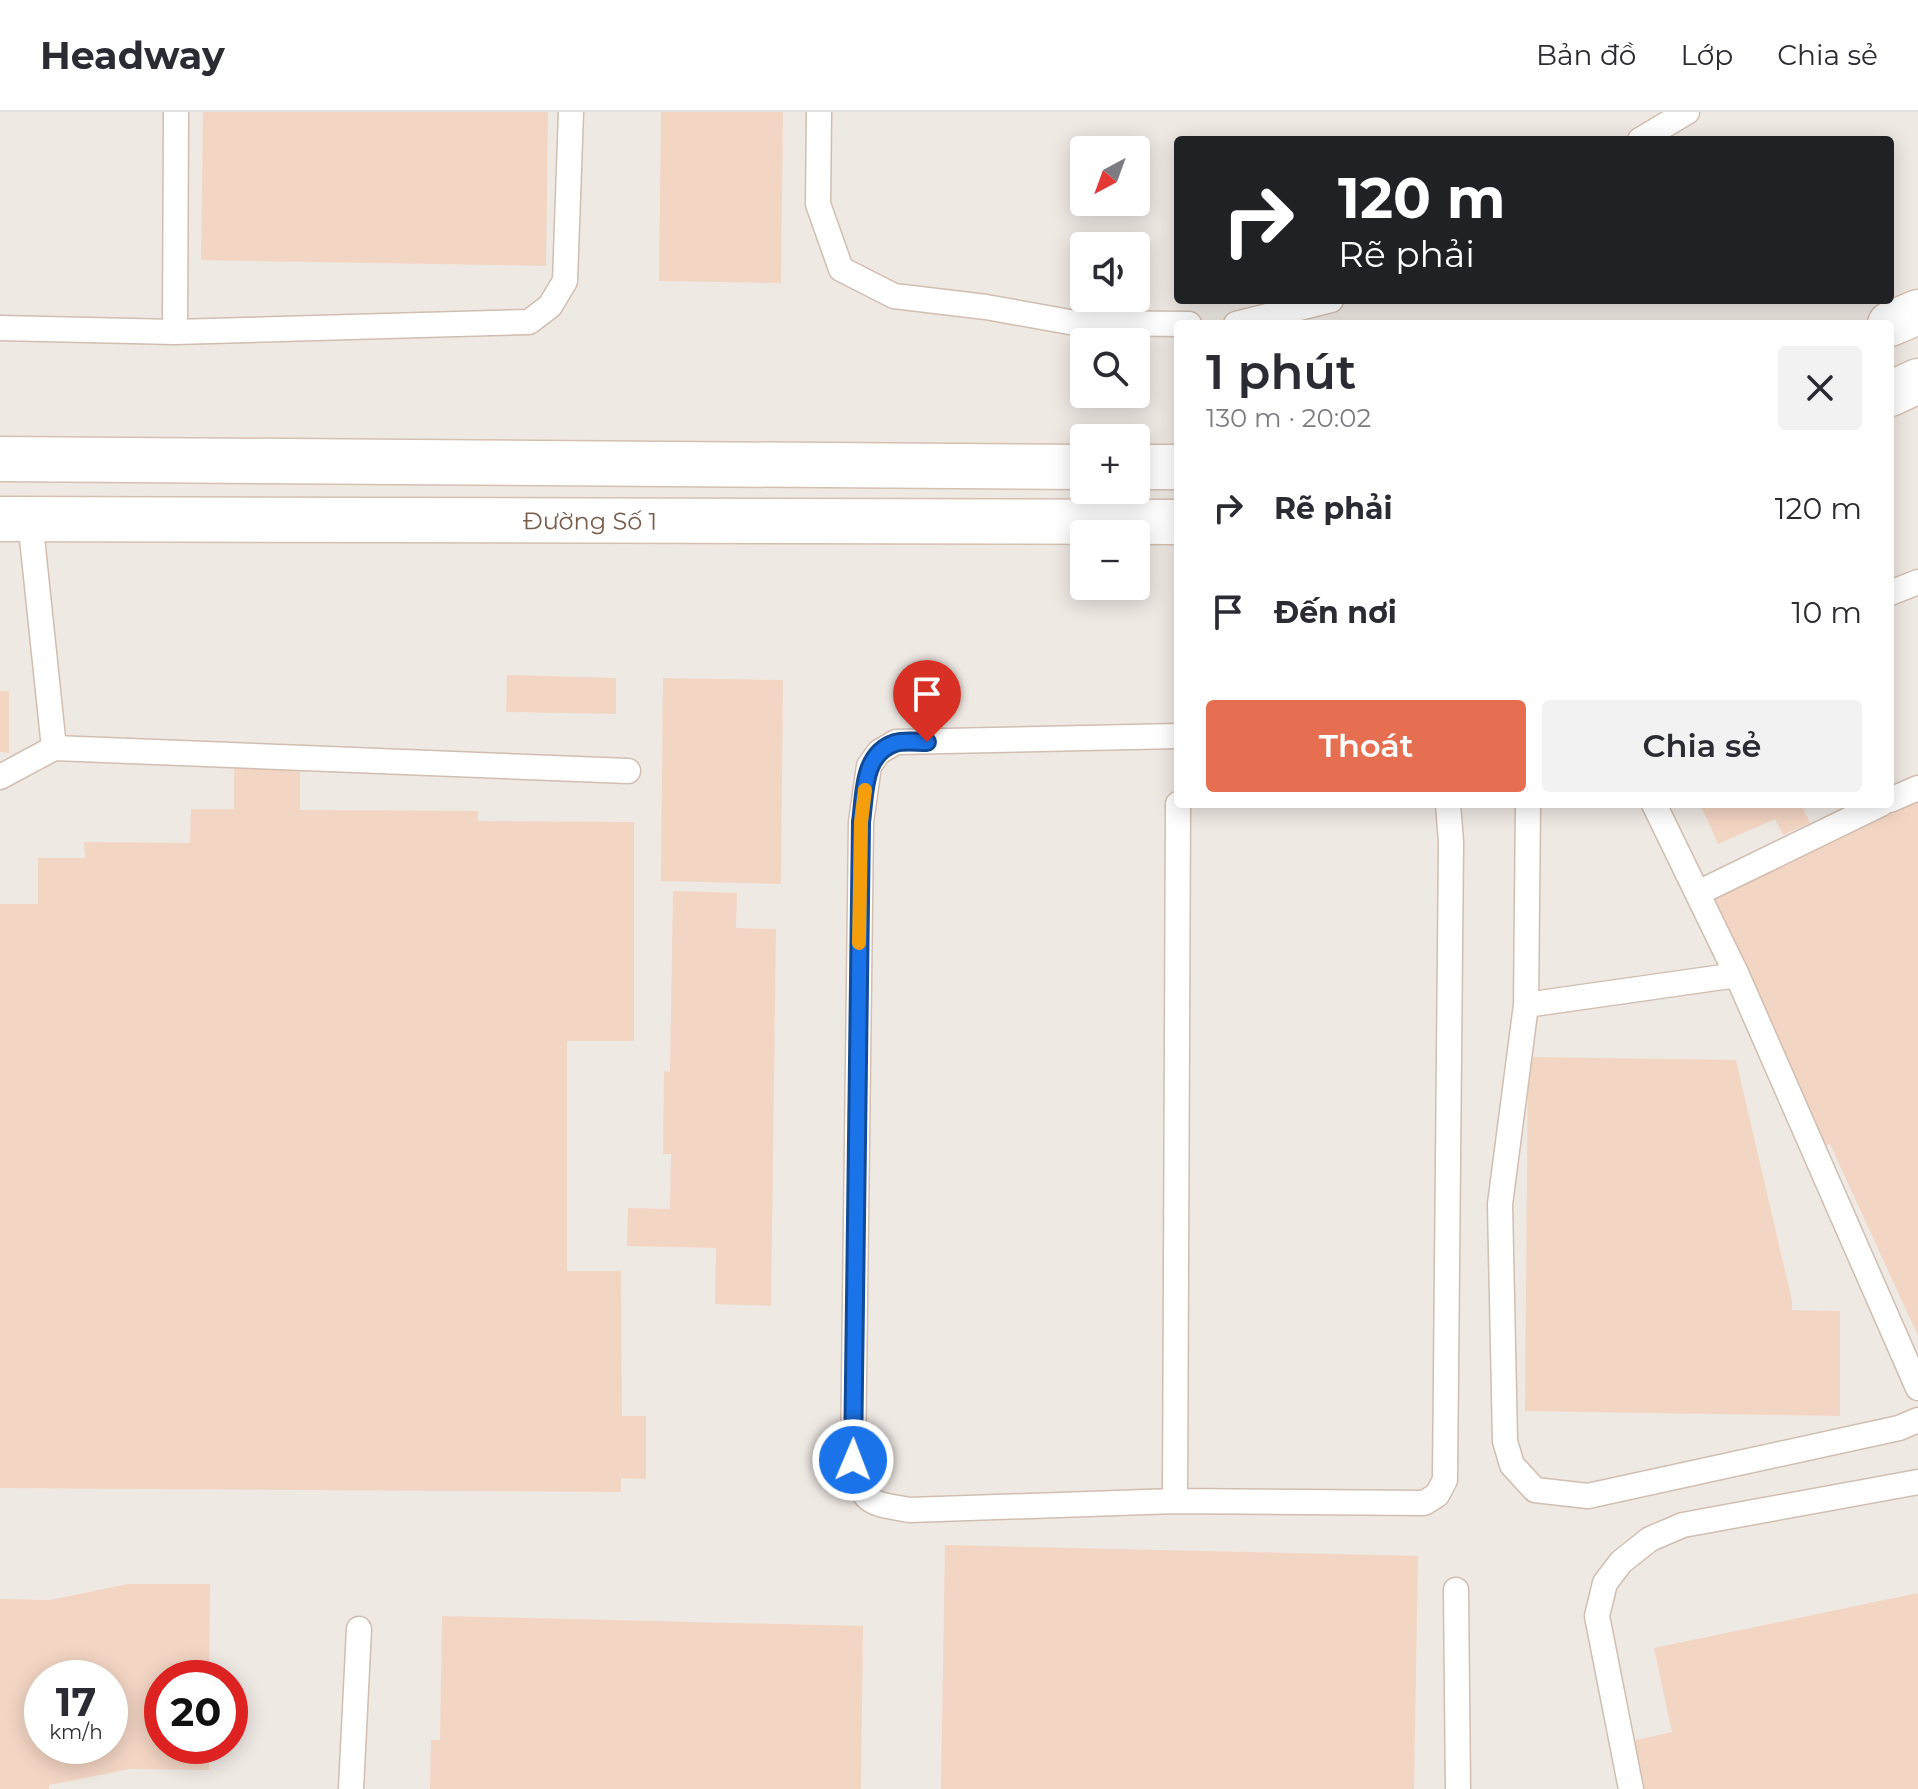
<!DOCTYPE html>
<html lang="vi">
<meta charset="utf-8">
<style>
:root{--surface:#fff;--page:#f2f2f3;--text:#2b2b33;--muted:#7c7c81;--line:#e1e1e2;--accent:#e76f51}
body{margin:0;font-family:Montserrat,sans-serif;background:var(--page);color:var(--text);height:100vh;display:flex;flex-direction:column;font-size:30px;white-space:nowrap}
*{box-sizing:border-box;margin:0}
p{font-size:26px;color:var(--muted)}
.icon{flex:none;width:44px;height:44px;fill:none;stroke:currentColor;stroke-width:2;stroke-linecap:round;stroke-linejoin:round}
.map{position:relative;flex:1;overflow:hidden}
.side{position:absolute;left:1174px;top:208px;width:720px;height:488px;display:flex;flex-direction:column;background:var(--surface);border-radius:8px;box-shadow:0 4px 20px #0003}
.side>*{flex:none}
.guide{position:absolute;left:1174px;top:24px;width:720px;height:168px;border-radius:8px;box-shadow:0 4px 20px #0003;background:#202124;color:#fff;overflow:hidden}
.needle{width:52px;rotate:221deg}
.fabs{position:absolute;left:1070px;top:24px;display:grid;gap:16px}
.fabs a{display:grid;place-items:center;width:80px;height:80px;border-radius:8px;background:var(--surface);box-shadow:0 4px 20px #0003;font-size:40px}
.speed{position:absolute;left:24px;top:1548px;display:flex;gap:16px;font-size:40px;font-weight:700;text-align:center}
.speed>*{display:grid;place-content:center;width:104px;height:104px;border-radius:50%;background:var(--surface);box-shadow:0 4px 20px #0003;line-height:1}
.speed small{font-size:20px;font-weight:400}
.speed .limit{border:12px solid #d22;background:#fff;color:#111}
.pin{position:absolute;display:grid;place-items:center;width:68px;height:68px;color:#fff;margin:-82px -34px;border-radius:50% 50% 50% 0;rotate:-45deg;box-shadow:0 0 8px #0007}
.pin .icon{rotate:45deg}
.me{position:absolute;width:88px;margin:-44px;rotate:1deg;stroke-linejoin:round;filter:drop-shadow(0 0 6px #0008)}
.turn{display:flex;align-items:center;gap:28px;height:168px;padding:0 32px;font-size:36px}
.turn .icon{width:104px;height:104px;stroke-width:2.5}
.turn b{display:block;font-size:56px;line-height:68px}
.round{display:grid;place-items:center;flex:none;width:84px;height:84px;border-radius:8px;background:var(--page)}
.head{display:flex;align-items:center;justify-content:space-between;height:136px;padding:0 32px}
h1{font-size:48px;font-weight:600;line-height:60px}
.primary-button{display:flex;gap:16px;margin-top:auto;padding:16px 32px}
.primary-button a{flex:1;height:92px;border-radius:8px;background:var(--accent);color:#fff;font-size:32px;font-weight:600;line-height:92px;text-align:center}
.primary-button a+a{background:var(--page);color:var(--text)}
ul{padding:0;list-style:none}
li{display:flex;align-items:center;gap:24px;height:104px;padding:0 32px}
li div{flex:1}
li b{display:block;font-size:30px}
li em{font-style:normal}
header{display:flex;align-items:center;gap:48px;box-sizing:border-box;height:112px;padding:0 40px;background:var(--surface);border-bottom:2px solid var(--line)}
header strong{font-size:38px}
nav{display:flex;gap:44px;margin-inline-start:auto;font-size:28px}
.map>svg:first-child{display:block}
.industrial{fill:#efe9e4;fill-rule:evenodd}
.building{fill:#f3d5c3;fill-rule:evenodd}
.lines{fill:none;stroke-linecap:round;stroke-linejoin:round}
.lane-casing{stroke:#d1beb0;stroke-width:27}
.secondary-casing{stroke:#d6c0b0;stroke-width:47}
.lane{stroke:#fff;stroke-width:24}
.secondary{stroke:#fff;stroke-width:44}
.route-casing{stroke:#114b97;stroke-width:20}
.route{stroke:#1a73e8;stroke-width:14}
.slow{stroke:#f59e0b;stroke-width:14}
.labels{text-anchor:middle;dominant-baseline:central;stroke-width:7;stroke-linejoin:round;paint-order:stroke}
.street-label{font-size:24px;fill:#7a5c4d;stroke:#fffaf3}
</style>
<header>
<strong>Headway</strong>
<nav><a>Bản đồ</a><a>Lớp</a><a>Chia sẻ</a></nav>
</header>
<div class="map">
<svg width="1918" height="1677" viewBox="0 0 1918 1677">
<rect width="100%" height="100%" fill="#fdf6ec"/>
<path class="industrial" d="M0,0H1918V1677H0ZM1178,28H1890V188H1178ZM1084,38H1136V90H1084ZM1084,134H1136V186H1084ZM1178,212H1890V692H1178ZM1084,230H1136V282H1084ZM1084,326H1136V378H1084ZM1084,422H1136V474H1084ZM42,1566H110V1634H42ZM162,1566H230V1634H162Z"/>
<path class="building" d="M203,0H548L546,154L201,148Z
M661,0H783L781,171L659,169Z
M507,563L616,566V602L506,600Z
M663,566L783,568L781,772L661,769Z
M0,579H9V641L0,640Z
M234,656L300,657V698L478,699V709L634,710V929H567V1159H621L622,1304H646V1367L621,1366V1380L0,1376V792H38V746H85L84,730L190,731L191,697H234Z
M1918,686V1224L1830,1032L1825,1034L1709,781Z
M1700,692H1801L1810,711L1783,723L1775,707L1718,732Z
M673,779L737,781L736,816L776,817L771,1194L715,1192L716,1136L627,1134L628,1096L670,1097L671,1042H663L664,959L670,960Z
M1528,945L1736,948L1792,1189V1198L1840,1199V1304L1525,1299Z
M945,1433L1418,1444L1414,1677H941Z
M128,1472H210L209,1566H162V1634H209V1658L130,1657L49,1673V1677H0V1487L50,1488ZM42,1566H110V1634H42Z
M1918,1481V1677H1637L1627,1630L1672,1620L1654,1536Z
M442,1504L863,1514L861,1677H430L431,1628H440Z"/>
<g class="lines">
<defs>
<path id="lane" d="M819,0L818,92L841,157L894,184L986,195L1075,211L1189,212
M1640,28L1687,0
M1236,212L1331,188
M0,216L175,220L529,210L550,194L565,169L571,0
M175,220L176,0
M30,407L54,636
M1890,481L1918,470
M1178,624L896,630L879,640L869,654L861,710L853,1348C862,1392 868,1391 910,1398L1175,1389L1424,1391L1437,1383L1445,1368L1451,730L1448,692
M0,665L54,636L628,659
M1890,688L1918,676
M1528,692L1526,893L1500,1092L1505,1329L1512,1353L1535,1378L1588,1384L1899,1316L1918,1308
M1654,692L1737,863L1918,1276
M1698,781L1881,692
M1526,893L1737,863
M1175,1389L1178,692
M1456,1478L1458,1677
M351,1677L359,1517
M1631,1677L1597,1504L1605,1471L1621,1450L1650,1427L1683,1413L1918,1370"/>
<g id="secondary">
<path d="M1890,212L1918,200"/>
<path d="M1890,282L1918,269"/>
<path d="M0,347L1084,355"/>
<path d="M1136,355H1178"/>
<path id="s1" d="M0,407L1178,410"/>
</g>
</defs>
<use href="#lane" class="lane-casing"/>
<use href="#secondary" class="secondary-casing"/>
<use href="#lane" class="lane"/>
<use href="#secondary" class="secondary"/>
</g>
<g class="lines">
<defs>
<path id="route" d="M853,1348L861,710C865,682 862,642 895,631C904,628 917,630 927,630"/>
</defs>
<use href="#route" class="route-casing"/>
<use href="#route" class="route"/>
<path class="slow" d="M859,831L861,710L865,678"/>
</g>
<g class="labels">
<g class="street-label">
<text stroke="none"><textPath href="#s1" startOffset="590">Đường Số 1</textPath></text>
</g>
</g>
</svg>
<div class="fabs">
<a><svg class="needle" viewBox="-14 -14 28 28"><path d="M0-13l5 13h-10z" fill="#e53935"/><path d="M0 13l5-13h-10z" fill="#7c7c81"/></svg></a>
<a><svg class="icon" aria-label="sound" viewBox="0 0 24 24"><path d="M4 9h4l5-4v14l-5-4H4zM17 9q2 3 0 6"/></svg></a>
<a><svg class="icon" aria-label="search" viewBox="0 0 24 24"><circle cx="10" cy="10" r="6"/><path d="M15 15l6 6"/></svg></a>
<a>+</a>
<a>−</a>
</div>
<div class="speed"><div>17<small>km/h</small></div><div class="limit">20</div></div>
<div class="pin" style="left:927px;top:630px;background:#d93025"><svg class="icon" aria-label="arrive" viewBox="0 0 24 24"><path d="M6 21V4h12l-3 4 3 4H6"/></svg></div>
<svg class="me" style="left:853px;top:1348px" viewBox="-20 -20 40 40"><circle r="17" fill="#1a73e8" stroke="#fff" stroke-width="3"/><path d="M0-11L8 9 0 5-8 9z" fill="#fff"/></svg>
<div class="guide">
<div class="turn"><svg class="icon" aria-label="right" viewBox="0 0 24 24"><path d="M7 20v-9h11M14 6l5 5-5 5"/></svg><div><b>120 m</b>Rẽ phải</div></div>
</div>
<section class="side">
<div class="head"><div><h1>1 phút</h1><p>130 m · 20:02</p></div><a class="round"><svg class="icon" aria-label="close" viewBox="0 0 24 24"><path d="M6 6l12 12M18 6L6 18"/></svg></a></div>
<ul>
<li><svg class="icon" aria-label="right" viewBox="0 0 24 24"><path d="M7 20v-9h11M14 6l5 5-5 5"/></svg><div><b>Rẽ phải</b></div><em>120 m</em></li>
<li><svg class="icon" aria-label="arrive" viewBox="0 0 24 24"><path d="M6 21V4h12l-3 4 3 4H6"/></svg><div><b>Đến nơi</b></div><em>10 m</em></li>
</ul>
<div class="primary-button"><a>Thoát</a><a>Chia sẻ</a></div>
</section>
</div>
